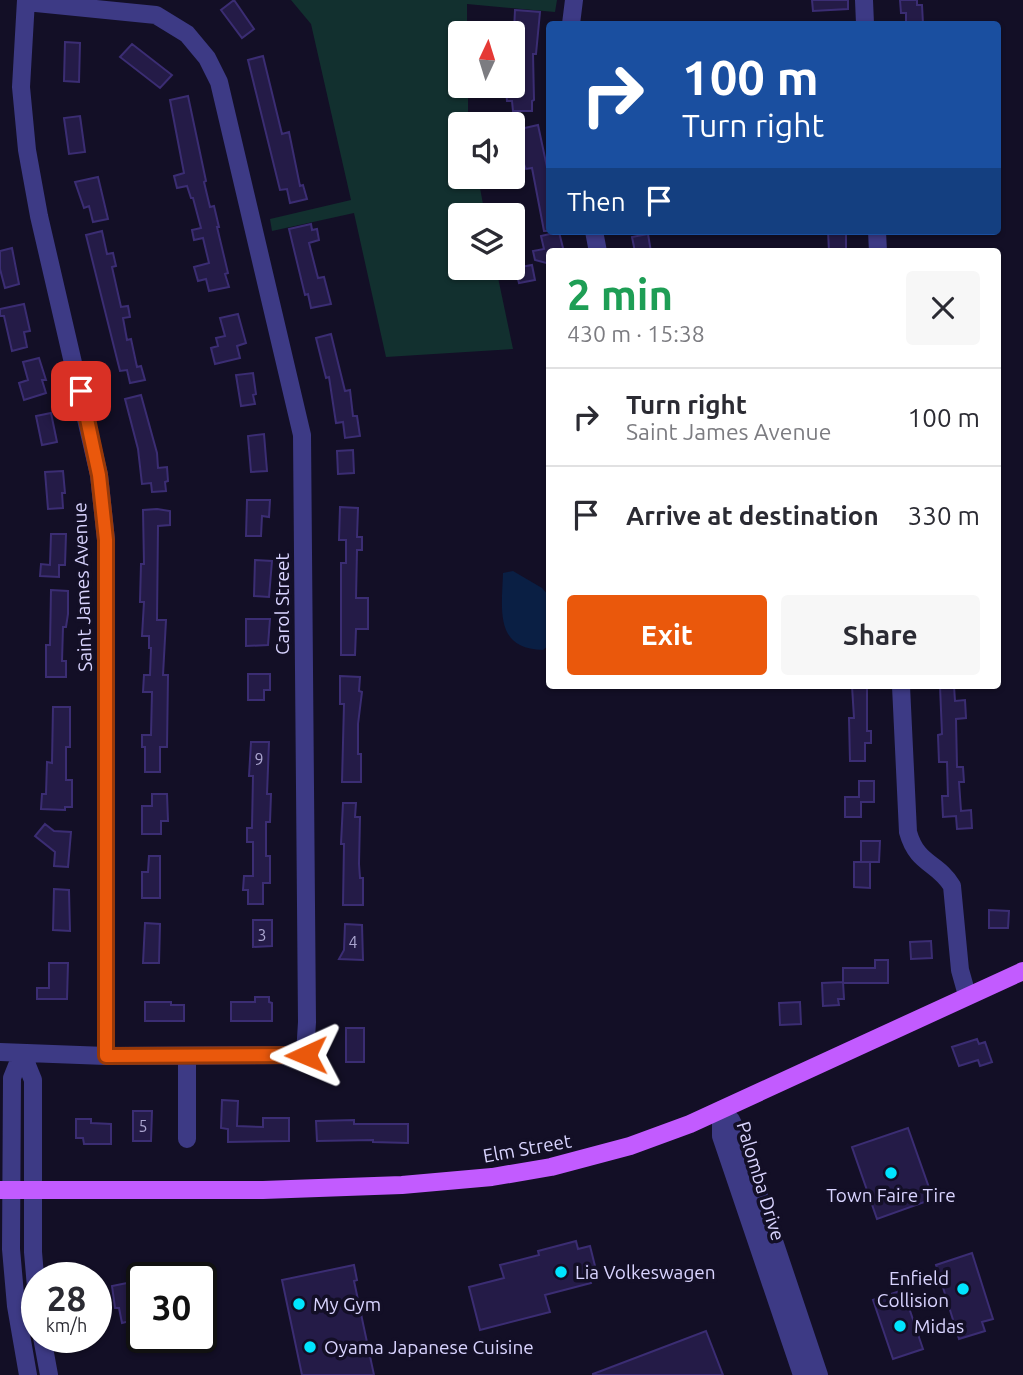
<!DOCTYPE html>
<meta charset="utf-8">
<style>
:root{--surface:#fff;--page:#f7f7f7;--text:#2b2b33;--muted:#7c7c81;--line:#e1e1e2;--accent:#ea580c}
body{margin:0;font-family:Ubuntu,sans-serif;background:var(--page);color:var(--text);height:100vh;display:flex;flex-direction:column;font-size:26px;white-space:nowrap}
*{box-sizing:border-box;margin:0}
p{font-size:23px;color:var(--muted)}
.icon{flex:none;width:38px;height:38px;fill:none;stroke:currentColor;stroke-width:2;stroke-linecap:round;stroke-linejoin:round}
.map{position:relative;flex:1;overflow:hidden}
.drawer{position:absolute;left:546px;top:248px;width:455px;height:441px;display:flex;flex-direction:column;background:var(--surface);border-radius:7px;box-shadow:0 2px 5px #0004}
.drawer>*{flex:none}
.banner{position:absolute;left:546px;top:21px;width:455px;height:214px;border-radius:7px;box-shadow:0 2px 5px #0004;background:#1a4fa0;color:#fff;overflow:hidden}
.needle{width:46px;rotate:4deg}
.tools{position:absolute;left:448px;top:21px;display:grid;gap:14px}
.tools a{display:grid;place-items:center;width:77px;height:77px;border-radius:7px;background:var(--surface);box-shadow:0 2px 5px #0004;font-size:35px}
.speed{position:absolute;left:21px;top:1262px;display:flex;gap:14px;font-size:35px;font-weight:700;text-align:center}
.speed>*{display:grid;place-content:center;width:91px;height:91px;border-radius:50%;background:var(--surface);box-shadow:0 2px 5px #0004;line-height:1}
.speed small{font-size:18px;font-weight:400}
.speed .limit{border:4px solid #111;border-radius:10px;background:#fff;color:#111}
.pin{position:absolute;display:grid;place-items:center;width:60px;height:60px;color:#fff;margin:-30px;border-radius:14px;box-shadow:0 4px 10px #0006}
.me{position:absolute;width:77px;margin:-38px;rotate:269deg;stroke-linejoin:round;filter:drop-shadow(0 0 5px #0008)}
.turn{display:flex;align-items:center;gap:24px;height:147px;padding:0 21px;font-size:32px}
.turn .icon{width:91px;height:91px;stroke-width:2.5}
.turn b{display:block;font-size:49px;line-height:60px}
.then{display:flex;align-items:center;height:66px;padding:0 21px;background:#0003;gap:14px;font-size:26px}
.round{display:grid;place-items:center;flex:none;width:74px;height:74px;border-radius:7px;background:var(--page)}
.overview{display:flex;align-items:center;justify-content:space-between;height:119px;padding:0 21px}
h1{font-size:42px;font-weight:700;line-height:52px;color:#1e9e55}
.button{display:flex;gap:14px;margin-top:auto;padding:14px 21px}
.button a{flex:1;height:80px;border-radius:7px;background:var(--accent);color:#fff;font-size:28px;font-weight:700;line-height:80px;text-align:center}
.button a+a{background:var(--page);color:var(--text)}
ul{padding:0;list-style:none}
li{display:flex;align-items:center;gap:21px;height:98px;padding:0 21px;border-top:2px solid var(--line)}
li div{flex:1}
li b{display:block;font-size:26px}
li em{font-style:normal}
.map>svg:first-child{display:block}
.green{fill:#12302f}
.water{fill:#0a1f44}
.building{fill:#241b47;stroke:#3b2d73;stroke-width:2}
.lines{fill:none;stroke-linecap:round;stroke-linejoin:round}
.minor{stroke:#3d3a85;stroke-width:18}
.major{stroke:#c25bff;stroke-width:18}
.route-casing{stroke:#983908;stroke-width:18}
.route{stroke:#ea580c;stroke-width:12}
.poi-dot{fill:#00e5ff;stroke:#130f26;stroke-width:2.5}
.labels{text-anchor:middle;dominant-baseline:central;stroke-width:7;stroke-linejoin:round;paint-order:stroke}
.number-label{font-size:16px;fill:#aca6d1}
.street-label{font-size:19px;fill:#d9d4ff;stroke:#130f26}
.poi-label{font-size:19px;fill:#d9d4ff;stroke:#130f26;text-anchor:start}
</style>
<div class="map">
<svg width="1023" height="1375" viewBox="0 0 1023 1375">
<rect width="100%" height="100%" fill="#130f26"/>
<path class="green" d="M291,0H557L555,12L467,4V33H460V86H468V124H460V177H478L485,215H460V268H496L513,349L386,357L354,213L272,231L270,219L351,200L311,24Z"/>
<path class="water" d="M513,571L542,588L549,596V645L543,650C494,649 502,609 503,573Z"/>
<path class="building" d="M234,0L254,29L242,38L221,10Z
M812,0H848V9L813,11Z
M900,0H917V5H922L923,24H906V13H901Z
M515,10L540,12L536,54H533L534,100L532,101V111H513L512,101H507L506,88H515L513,52Z
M65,42L80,43L79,82L64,81Z
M132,44L172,75L160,88L120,57Z
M263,56L282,134L289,132L300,186L303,185L307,199L290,203L287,189L280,190L248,60Z
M188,96L206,181L204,182L210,207L214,206L219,227H217L228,273L225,274L229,287L209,291L206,279L198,281L194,267L209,263L203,238L194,240L192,230L201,228L193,198H191L187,186L177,188L174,176L184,173L170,100Z
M80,116L85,152L69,154L64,118Z
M538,125L550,181V231H544L532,168L526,169L524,164L518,165L513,148L523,145L520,129Z
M98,177L108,219L93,222L89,206L84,208L75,182Z
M311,224L312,230L317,229L319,240L309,243L318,278L324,277L331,304L311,308L308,294L305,295L289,229Z
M102,231L107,254L113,253L116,266L112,267L121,307L128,306L130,317L123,318L127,340L131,339L137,367L141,366L145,380L130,383L127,370L120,371L86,235Z
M828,231H846V252H829Z
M559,232L564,252H550V264L535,260L533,251L544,249L541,236Z
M648,234L651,252H635L632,237Z
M12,248L19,284L5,288L0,269V251Z
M532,265L535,280L519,283L515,268Z
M24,304L30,331L24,332L27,347L12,351L4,316H0V309Z
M238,314L246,343L237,346L240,358L215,364L211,348L218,346L216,338L225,336L220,318Z
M331,334L345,391L350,390L353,416H357L360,436L345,438L343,422L336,423L329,377L326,378L316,338Z
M39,358L46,380H42L46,393L24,400L19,383L28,380L23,362Z
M253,373L256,394L253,395L255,404L241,406L236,375Z
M141,395L157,453L158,468L167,467L168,481L165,482L166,491L152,492L151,483L142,484L138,449L125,399Z
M51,413L57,442L42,445L36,416Z
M264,434L267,471L251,472L248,436Z
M353,450L354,473L338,474L337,451Z
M63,471L65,493H62L63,508L48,509L45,472Z
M247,500H270L269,517L262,516L261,536H246Z
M340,507L358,508L357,537H362V550H357L356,598H368V629H356L355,655H341V563H346V540H339Z
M157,509L170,511V525L158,526L157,620H166L163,675H168L167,747H160V772H145V747H142V735H151L152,692H143L144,675H150L151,648H149V636H142L144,602H140L141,564H144L143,510Z
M51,534H66L65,565H59V577L40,576L41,564L50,565Z
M255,560L272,561L269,597L254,596Z
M51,590L68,591V614L66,627H63L62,661H66V677H46V645H50Z
M246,619H270L268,645L246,646Z
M248,674H270V690H264V700H248Z
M340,676L360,677L359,691L362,692L358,724V754H361V782H342L344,704H340Z
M852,686H867V731H871V743H865V761H850L849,718H854Z
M940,686H954L955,701L965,700L966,718L956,719L957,767H963L964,782H959L961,811L971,810L972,828L957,829L956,816L943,817L942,796H948L947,762H939L938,735L942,734Z
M53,707H70V747H66V780H72V807H65V810L41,809L42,794H46L47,762L52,763Z
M251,742H269L267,794H271L270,822H266V856H270V883H263V904H248V890H243L244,876H253V842H247V828H252L253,776H249Z
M859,781H874V802H861V817H845V797H859Z
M152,794H167L168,821H161V834H142V806H152Z
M343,803H356L355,817H360L359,864L360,878H363V905H343L344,844H341Z
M45,824L54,831L71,832L68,867L54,866L55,852L35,836Z
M861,841H880L879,862H861Z
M149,856H160V898H142V872H148Z
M854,862H870V888L854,887Z
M54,889L69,890L70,931L53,930Z
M989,910L1009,911L1008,928H989Z
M253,920H272V946L253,947Z
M145,923L160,924L159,963H143Z
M345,924L362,925L363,960L339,959L344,950Z
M931,941L932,958L911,959L910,942Z
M875,960H888V983H843V968H875Z
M49,963H68L67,999H37V988H49Z
M843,982L844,999H838L839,1005L823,1006L822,983Z
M255,997H269V1002L272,1003V1021H231V1002H255Z
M145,1002H171V1005H184V1021H145Z
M800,1002L801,1024L780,1025L779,1003Z
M346,1028H364V1062H346Z
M977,1039L979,1044L985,1042L992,1062L980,1066L978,1060L959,1066L952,1047Z
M222,1100L238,1101L237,1126L263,1127V1118H289V1141L228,1142V1129L221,1128Z
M133,1111H152L151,1141H133Z
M76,1119H91V1123L111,1124V1144H84L83,1138H76Z
M354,1120V1124H408V1143L373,1142V1140L317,1141L316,1121Z
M908,1128L933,1199L877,1219L852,1147Z
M576,1241L578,1249L590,1246L595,1266L587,1268L591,1283L545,1295L550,1312L480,1330L469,1287L504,1278L500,1265L539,1255L538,1251Z
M972,1253L993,1319L982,1322L985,1331L959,1339L936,1265Z
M354,1265L357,1280L354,1281L374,1375H302L282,1280Z
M142,1280V1318L122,1323L119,1308H115L112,1286Z
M903,1290L923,1349L893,1359L873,1300Z
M706,1331L723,1375H593V1374Z"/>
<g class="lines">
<path class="minor" d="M26,0L21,87L27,150L39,216L99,475L106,540V1056
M864,0L865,24
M571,24L574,0
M594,231L598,252
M877,231L878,252
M901,686L908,832C917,865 938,862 952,886L960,970L967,995
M0,1052L106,1056L305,1055L307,1022L302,435L219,82L207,58L187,34L156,15L26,2
M22,1053L12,1078L11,1249L16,1306L28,1375
M22,1053L33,1080V1252L37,1299
M721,1110L731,1120L738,1134L819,1375
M721,1110V1136L802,1375
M187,1139V1057
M42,1337L49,1375"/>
<path class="major" d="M0,1190H263L402,1185L492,1177L551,1167L630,1146L690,1124L1023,971"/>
</g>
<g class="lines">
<defs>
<path id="route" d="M81,391L99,475L106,540V1056L306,1055"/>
</defs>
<use href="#route" class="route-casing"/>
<use href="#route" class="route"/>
</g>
<g class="poi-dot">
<circle cx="891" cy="1173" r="7"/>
<circle cx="561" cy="1272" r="7"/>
<circle cx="963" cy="1289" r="7"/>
<circle cx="299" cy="1304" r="7"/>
<circle cx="900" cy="1326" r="7"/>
<circle cx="310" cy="1347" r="7"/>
</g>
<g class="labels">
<g class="number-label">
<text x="259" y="759">9</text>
<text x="262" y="935">3</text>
<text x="353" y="942">4</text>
<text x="143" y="1126">5</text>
</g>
<g class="street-label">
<text transform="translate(82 587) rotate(-92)">Saint James Avenue</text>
<text transform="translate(282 604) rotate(-90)">Carol Street</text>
<text transform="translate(527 1148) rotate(-10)">Elm Street</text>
<text transform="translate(761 1181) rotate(73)">Palomba Drive</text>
</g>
<g class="poi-label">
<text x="891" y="1195" text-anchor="middle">Town Faire Tire</text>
<text x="575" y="1272">Lia Volkeswagen</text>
<text x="949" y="1278" text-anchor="end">Enfield<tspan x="949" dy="22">Collision</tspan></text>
<text x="313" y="1304">My Gym</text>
<text x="914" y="1326">Midas</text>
<text x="324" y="1347">Oyama Japanese Cuisine</text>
</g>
</g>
</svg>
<div class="tools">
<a><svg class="needle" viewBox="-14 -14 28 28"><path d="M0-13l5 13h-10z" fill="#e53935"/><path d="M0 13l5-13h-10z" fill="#7c7c81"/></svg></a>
<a><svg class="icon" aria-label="sound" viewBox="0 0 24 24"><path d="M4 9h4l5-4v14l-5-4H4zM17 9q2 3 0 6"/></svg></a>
<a><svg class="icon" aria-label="layers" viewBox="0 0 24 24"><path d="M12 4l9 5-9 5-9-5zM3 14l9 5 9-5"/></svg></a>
</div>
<div class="speed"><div>28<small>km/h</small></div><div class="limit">30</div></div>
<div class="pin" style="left:81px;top:391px;background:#d93025"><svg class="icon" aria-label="arrive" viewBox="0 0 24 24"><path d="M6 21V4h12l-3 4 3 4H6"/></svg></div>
<svg class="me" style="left:306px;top:1055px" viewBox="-20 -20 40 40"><path d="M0-17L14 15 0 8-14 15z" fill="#ea580c" stroke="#fff" stroke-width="4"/></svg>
<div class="banner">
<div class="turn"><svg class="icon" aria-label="right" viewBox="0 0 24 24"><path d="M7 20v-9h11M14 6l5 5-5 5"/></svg><div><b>100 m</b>Turn right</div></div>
<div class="then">Then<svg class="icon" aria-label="arrive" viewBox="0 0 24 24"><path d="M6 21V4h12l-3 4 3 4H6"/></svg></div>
</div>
<section class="drawer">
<div class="overview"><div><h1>2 min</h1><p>430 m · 15:38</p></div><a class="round"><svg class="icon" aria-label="close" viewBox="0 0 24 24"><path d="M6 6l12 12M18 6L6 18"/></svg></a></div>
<ul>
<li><svg class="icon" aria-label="right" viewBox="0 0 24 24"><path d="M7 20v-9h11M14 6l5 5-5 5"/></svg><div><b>Turn right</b><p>Saint James Avenue</p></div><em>100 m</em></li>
<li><svg class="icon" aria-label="arrive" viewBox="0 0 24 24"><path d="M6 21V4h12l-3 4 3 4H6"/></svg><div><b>Arrive at destination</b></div><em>330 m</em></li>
</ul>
<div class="button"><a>Exit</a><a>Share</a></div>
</section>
</div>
